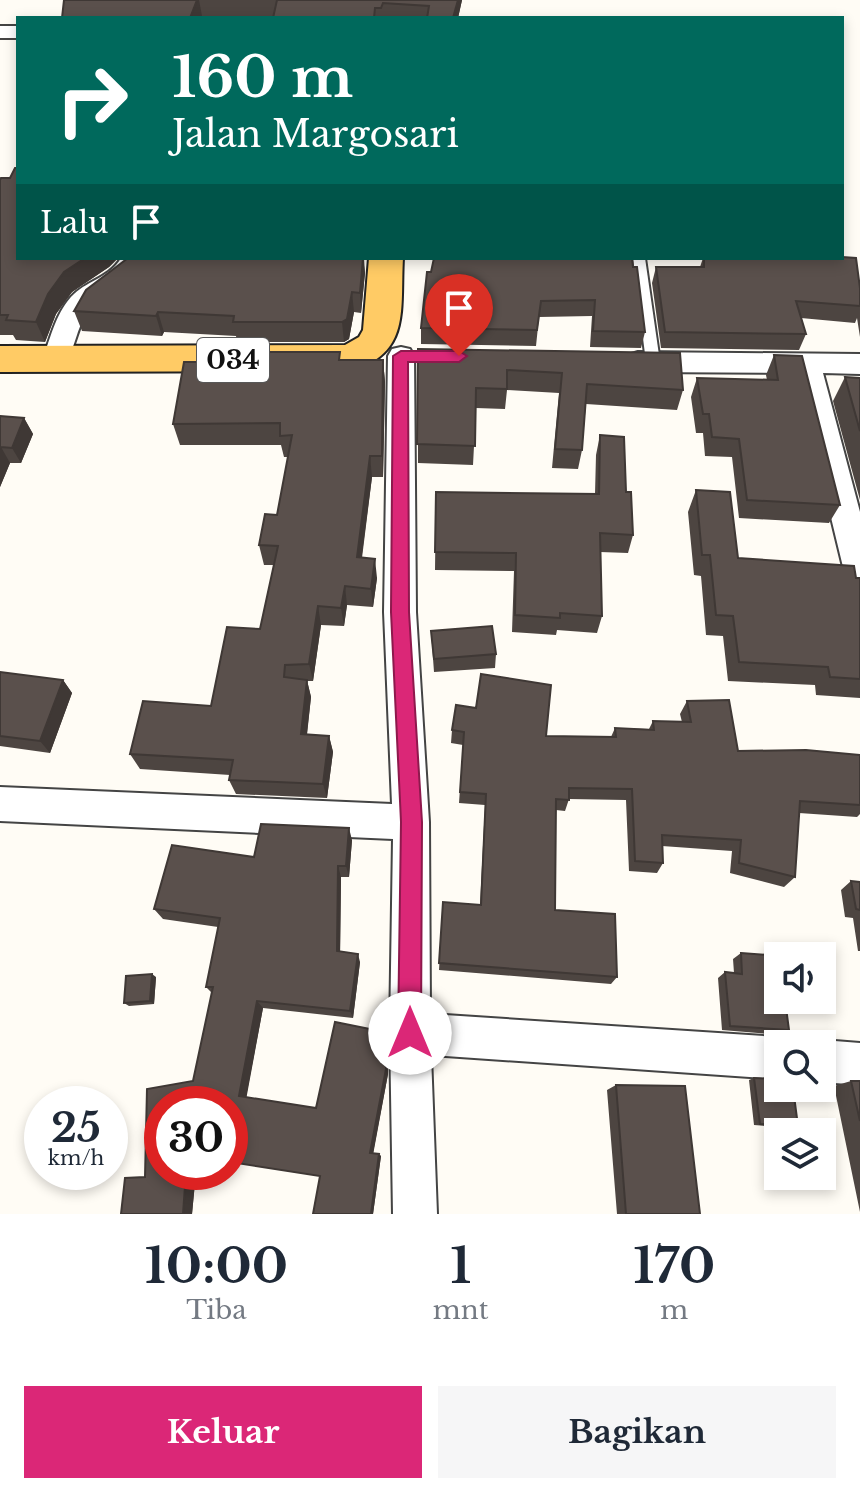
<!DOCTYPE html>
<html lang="id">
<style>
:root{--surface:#fff;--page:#f6f6f7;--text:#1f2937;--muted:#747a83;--accent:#db2777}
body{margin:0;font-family:"Libre Baskerville",serif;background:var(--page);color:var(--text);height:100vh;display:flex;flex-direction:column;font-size:30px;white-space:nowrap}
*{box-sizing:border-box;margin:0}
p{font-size:26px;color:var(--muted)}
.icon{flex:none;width:44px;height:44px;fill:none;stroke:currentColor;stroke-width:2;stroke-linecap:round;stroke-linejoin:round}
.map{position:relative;height:1214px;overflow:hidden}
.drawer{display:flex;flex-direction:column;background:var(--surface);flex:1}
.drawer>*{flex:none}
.guide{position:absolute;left:16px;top:16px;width:828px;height:244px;border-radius:0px;box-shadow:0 4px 12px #0003;background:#00695c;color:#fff;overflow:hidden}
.tools{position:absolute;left:764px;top:942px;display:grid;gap:16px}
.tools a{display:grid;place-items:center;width:72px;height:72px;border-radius:0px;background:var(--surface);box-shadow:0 4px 12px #0003;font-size:40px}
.speed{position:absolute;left:24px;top:1086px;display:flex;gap:16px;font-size:40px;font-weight:700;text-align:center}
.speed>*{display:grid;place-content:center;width:104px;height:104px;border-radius:50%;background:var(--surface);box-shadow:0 4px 12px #0003;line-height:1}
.speed small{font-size:20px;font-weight:400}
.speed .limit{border:12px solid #d22;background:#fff;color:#111}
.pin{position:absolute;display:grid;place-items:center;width:68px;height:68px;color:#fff;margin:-82px -34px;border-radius:50% 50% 50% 0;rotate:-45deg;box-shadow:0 0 8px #0007}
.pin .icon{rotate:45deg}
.me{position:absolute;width:88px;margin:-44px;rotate:0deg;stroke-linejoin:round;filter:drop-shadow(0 0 6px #0008)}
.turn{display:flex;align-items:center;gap:28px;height:168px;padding:0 24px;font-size:36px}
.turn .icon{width:104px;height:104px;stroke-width:2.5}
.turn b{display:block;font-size:56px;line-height:68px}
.then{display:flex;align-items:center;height:76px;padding:0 24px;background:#0003;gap:16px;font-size:30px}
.eta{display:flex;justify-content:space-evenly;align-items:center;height:136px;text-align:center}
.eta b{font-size:48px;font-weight:700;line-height:56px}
.primary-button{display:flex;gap:16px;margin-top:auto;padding:16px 24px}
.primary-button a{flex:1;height:92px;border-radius:0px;background:var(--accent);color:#fff;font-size:32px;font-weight:700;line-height:92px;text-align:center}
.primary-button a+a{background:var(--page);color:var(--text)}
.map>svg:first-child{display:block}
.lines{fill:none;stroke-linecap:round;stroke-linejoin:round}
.lane-casing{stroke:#444;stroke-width:4}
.street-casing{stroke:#444;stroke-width:4}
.primary-casing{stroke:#222;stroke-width:4}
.lane{fill:#fff;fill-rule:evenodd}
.street{fill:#fff;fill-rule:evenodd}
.primary{fill:#ffcb65;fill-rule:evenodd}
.wall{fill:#4d4541}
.shaded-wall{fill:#3f3835}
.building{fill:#5a504c;stroke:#3f3835;stroke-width:2}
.route{fill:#db2777;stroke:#8e194d;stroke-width:2}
.labels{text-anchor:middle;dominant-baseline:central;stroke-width:8;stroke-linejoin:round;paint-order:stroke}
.shield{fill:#fff;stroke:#585858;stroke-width:2}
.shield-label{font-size:26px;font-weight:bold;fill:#111}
</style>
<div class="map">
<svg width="860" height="1214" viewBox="0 0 860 1214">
<rect width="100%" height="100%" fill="#fffcf5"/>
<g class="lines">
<defs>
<path id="lane" d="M633,258H645L660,362L653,367L646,362Z"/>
<path id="street" d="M0,26H18V38H0Z
M121,258H145C131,287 110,287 91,308C77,323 76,347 65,365L56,368L47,365L43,358C51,336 57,310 74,294C89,280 110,277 121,258Z
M401,347L410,349L414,356L416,612L429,822L430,1014L778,1037L793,1044H778V1079L431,1055L437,1214H393L390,1033L393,839L0,821V787L392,804L384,612L388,356L392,349Z
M638,352L860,354V374L823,373L860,512V584L849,580L844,571L796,373L638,372L628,369L625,362L628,355Z
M822,1040L860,1043V1085L822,1082V1044H813Z"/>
<path id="primary" d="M369,258H403C400,310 411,353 351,371L0,372V346L345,345L359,337L363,330Z"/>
</defs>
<use href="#lane" class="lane-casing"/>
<use href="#street" class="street-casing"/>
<use href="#primary" class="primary-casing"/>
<use href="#lane" class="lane"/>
<use href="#street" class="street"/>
<use href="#primary" class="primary"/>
</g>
<path class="wall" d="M64,0H462L458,18H253L202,16Z
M10,178L18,258H118L109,267L72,292L56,314L45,342L16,340L13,335H0V180Z
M128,258H364L365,273L361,313L354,312L349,339L344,342H237L236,336L164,332L162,336L82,331L74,311Z
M703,258H842L860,288V337L857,318L855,323L801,318L806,334L799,350L661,348L652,283L656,267H700Z
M633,267L645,332L641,348L590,347L592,316L539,317L536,346L421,344V328Z
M418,349L683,390L677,410L586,404L582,450L578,469L552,468L559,393L507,390L505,409L476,408L473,465L418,463Z
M774,355L840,505L829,523L739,518L732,457L705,456L703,433H696L691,397L697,378L767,380L766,375Z
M341,360H383L385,382L383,477H372L362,558L377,578L373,607L347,605L344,626L321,625L313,681H307L311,697L307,735L329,736L333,752L327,798L236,794L229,780L230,775L140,769L130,754L211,706L260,629L274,565H264L259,545L277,515L288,457H284L281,445H180L173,424Z
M845,377L860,378V500L833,401Z
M0,416L24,418L33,434L21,463H10L0,487Z
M600,435L626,492L633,535L628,553L600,552L602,616L597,633L557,630L556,635L512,632L514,571L435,570L436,492L595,494L596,455Z
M696,490L738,558L860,578V698L816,695L815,685L728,681L723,636L706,635L701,576L694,575L688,512Z
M431,631L496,654L495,668L434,672Z
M0,672L63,680L72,693L50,753L0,746Z
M687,701L738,751L860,755V814L857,817L799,813L795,877L784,887L730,873L732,851L662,846L663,863L657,873L629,871L626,800L569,799L565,811L556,810L555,910L617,977L611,984L439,970L443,902L480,905L485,805L459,803L463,745L451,743L452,730L546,736L611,737L615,728L649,729L653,721L682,722L680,714Z
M352,840L349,877H341L340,952L360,962L353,1018L263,1008L246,1097L316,1108L385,1032L387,1038L388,1074L373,1153L381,1156L373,1214H313L320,1177L230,1104L162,1172H196L192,1214L145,1177L193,1081L212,993L206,987L218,927L163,919L154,909L254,857Z
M851,881L860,882V951H858L853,918L845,917L841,890Z
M741,953L789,1030L780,1035L722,1030L718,978L725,972L734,973L733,959Z
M156,977L154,1004L129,1006L124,1003Z
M754,1078L798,1126L792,1128L754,1125L749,1080Z
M851,1081H860V1212L834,1086Z
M616,1085L700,1214H617L607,1090Z"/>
<path class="shaded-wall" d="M197,0H199L202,16V18H190Z
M458,0H462L458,18H453Z
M85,258H118L109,267L72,292L56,314L45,342L36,322L48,294L64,272Z
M363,258L365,273L361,313L360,293Z
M352,292L354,312L349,339L344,342L342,322Z
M158,312L164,332L162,336L156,316Z
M383,360L385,382L383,477L382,456Z
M24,418L33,434L21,463L12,448Z
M1,447L10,463L0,487V448Z
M370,456L372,477L359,577L357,557Z
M375,559L377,578L373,607L371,589Z
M345,586L347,605L344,626L341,608Z
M318,606L321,625L313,681L309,664Z
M63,680L72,693L50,753L40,741Z
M307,680L311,697L305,750L301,734Z
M329,736L333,752L327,798L323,784Z
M349,828L352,840L349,877L346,866Z
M338,866L341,877L340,960L337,951Z
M358,954L360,962L353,1018L350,1011Z
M152,974L156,977L154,1004L150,1001Z
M257,1001L263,1008L246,1100L239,1096Z
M385,1032L387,1038L388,1074L373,1155L370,1153Z
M379,1154L381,1156L373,1214H371Z
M186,1172H196L192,1214H183Z"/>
<path class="building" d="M64,0H197L190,18H62Z
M277,0H458L453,18H427L429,6L383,3L381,8H375L374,18H273Z
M15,168H18V258H85L64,272L48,294L36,322L6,320L8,315H0V180L1,178H10Z
M842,257L856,258L860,288V306L796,301L806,334L665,332L656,267H704V258H842Z
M128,258H363L360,293L352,292L347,319L342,322H233L234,316L158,312L156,316L74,311L86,290Z
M434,258H632L633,267H637L645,332L593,331L595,300L541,301L537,330L421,328L427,272H431Z
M418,349L680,353L683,390L587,384L582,450L555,449L562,373L507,370V389L476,388L475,446L417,444Z
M228,352H340L339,360H383L382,456H370L357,557L375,559L371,589L345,586L341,608L318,606L309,664L285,665L284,677L307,680L301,734L329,736L323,784L229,780L233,760L130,754L143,701L211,706L227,627L260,629L278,546L259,545L265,514L277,515L292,435L280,436V423L173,424L184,362H226Z
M774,355L802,356L840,505L747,500L739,439L712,437L709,414H703L697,378L778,380Z
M845,377L860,378V431Z
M0,416L24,418L12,448L1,447L0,448Z
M600,435L624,437L626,492H631L633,535L600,533L602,616L560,613V618L515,615L516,553L435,552L436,492L599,494Z
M696,490L730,492L738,558L854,566L856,578H860V679L830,677L828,667L739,662L733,616L716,615L710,555H702Z
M492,626L496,654L434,659L431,631Z
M0,672L63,680L40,741L0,736Z
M481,674L551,685L546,736L616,737L615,728L654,730L653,721L691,722L687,701L729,700L738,751L806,750L860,755V805L800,801L795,877L739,863L741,840L662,835L663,863L635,861L632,789L569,788V800L556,799L555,910L615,914L617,977L439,963L443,902L481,905L486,794L460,792L464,732L452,730L456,705L476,708Z
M261,824L349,828L346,866H338L337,951L358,954L350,1011L257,1001L239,1096L316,1108L335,1022L385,1032L386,1069L370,1153L379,1154L371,1214H313L320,1176L230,1162V1104H162V1172H186L183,1214H121L125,1178L145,1177L147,1089L193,1081L213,987H206L220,918L154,909L172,845L254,857Z
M851,881L860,882V910L856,909Z
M741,953L780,956H778V1000H785L789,1030L730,1026L725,972L742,974Z
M152,974L150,1001L124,1003L126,976Z
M754,1078L778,1079V1088H793L798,1126L760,1124Z
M851,1081H860V1121Z
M616,1085L685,1086L700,1214H626Z"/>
<path class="route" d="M401,351H459L467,356L459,362H408L409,612L422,822L421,1033L418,1041L410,1045L401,1041L398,1033L401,822L391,612L393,356Z"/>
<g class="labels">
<rect class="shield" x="197" y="338" width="72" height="44" rx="6"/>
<g class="shield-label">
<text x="233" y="360">034</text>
</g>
</g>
</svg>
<div class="tools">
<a><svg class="icon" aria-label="sound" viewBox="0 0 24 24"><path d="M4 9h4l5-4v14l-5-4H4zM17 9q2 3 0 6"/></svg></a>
<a><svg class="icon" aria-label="search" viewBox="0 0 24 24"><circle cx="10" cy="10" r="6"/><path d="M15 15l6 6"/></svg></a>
<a><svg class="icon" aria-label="layers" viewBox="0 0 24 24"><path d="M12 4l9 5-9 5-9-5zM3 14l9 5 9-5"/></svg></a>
</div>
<div class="speed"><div>25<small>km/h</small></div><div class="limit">30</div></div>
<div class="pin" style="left:459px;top:356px;background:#d93025"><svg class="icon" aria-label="arrive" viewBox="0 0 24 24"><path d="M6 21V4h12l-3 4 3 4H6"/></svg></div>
<svg class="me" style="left:410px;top:1033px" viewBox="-20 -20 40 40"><circle r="19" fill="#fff"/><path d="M0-13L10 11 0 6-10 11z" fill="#db2777"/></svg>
<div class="guide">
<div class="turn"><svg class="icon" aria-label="right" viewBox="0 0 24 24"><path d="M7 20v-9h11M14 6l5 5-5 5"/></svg><div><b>160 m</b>Jalan Margosari</div></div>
<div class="then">Lalu<svg class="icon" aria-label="arrive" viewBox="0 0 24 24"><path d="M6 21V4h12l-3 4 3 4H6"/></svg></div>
</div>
</div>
<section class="drawer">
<div class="eta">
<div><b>10:00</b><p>Tiba</p></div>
<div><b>1</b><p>mnt</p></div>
<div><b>170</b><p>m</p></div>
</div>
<div class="primary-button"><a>Keluar</a><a>Bagikan</a></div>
</section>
